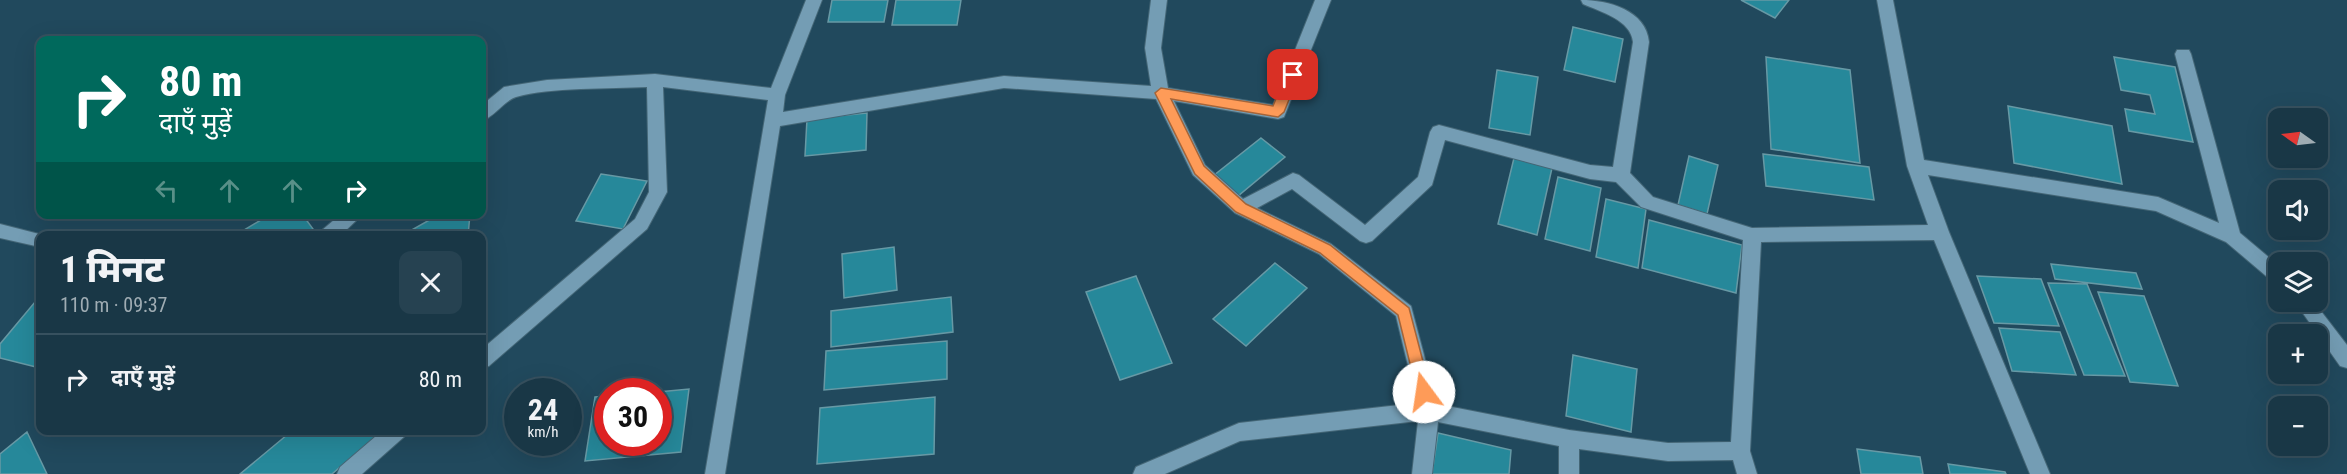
<!DOCTYPE html>
<html lang="hi">
<meta charset="utf-8">
<style>
:root{--surface:#193746;--page:#264251;--text:#f1f3f6;--muted:#9facb3;--line:#37515f}
body{margin:0;font-family:"Roboto Condensed","Noto Sans Devanagari",sans-serif;background:var(--page);color:var(--text);height:100vh;display:flex;flex-direction:column;font-size:22px;white-space:nowrap}
*{box-sizing:border-box;margin:0}
p{font-size:20px;color:var(--muted)}
.icon{flex:none;width:33px;height:33px;fill:none;stroke:currentColor;stroke-width:2;stroke-linecap:round;stroke-linejoin:round}
.map{position:relative;flex:1;overflow:hidden}
.details{position:absolute;left:36px;top:231px;width:450px;height:204px;display:flex;flex-direction:column;background:var(--surface);border-radius:12px;box-shadow:0 6px 24px #0002,0 0 0 2px var(--line)}
.details>*{flex:none}
.banner{position:absolute;left:36px;top:36px;width:450px;height:183px;border-radius:12px;box-shadow:0 6px 24px #0002,0 0 0 2px var(--line);background:#00695c;color:#fff;overflow:hidden}
.needle{width:39px;rotate:284deg}
.controls{position:absolute;left:2268px;top:108px;display:grid;gap:12px}
.controls a{display:grid;place-items:center;width:60px;height:60px;border-radius:12px;background:var(--surface);box-shadow:0 6px 24px #0002,0 0 0 2px var(--line);font-size:30px}
.speed{position:absolute;left:504px;top:378px;display:flex;gap:12px;font-size:30px;font-weight:700;text-align:center}
.speed>*{display:grid;place-content:center;width:78px;height:78px;border-radius:50%;background:var(--surface);box-shadow:0 6px 24px #0002,0 0 0 2px var(--line);line-height:1}
.speed small{font-size:15px;font-weight:400}
.speed .limit{border:9px solid #d22;background:#fff;color:#111}
.pin{position:absolute;display:grid;place-items:center;width:51px;height:51px;color:#fff;margin:-26px;border-radius:12px;box-shadow:0 3px 9px #0006}
.me{position:absolute;width:66px;margin:-33px;rotate:346deg;stroke-linejoin:round;filter:drop-shadow(0 0 4px #0008)}
.turn{display:flex;align-items:center;gap:21px;height:126px;padding:0 24px;font-size:27px}
.turn .icon{width:78px;height:78px;stroke-width:2.5}
.turn b{display:block;font-size:42px;line-height:51px}
.lanes{display:flex;align-items:center;height:57px;padding:0 24px;background:#0003;justify-content:center;gap:30px;direction:ltr}
.lanes .off{opacity:.35}
.round{display:grid;place-items:center;flex:none;width:63px;height:63px;border-radius:12px;background:var(--page)}
.headline{display:flex;align-items:center;justify-content:space-between;height:102px;padding:0 24px}
h1{font-size:36px;font-weight:800;line-height:45px}
ul{padding:0;list-style:none}
li{display:flex;align-items:center;gap:18px;height:90px;padding:0 24px;border-top:2px solid var(--line)}
li div{flex:1}
li b{display:block;font-size:22px}
li em{font-style:normal}
.map>svg:first-child{display:block}
.building{fill:#26889a;stroke:#6799a5;stroke-width:1.5}
.lines{fill:none;stroke-linecap:round;stroke-linejoin:round}
.minor-casing{stroke:#446676;stroke-width:2}
.minor{fill:#749db4;fill-rule:evenodd}
.route{fill:#fe9b58;stroke:#a56539;stroke-width:1.5}
</style>
<div class="map">
<svg width="2347" height="474" viewBox="0 0 2347 474">
<rect width="100%" height="100%" fill="#21495d"/>
<path class="building" d="M832,0H888L884,22H828Z
M896,0H961L957,25H892Z
M1741,0H1789L1775,18Z
M1573,27L1623,39L1615,82L1564,70Z
M1766,57L1850,70L1860,163L1771,149Z
M2114,57L2175,67L2193,142L2129,131L2125,109L2155,114L2150,95L2121,90Z
M1497,70L1538,77L1530,135L1489,128Z
M2008,106L2112,126L2122,184L2014,163Z
M867,113L866,150L805,156L807,119Z
M1261,138L1285,157L1238,196L1213,176Z
M1763,154L1869,167L1874,200L1766,186Z
M1689,156L1718,165L1707,214L1678,205Z
M1514,158L1552,168L1537,235L1498,224Z
M601,174L647,181L623,229L576,221Z
M1558,177L1601,188L1590,251L1545,239Z
M1606,199L1646,209L1638,268L1596,257Z
M271,214H302L316,233L312,236H234Z
M440,214H470L468,236H401Z
M1649,220L1742,245L1736,293L1642,268Z
M894,247L897,290L844,298L842,254Z
M1275,263L1307,288L1246,346L1213,319Z
M2051,264L2136,273L2142,289L2055,279Z
M1136,276L1172,363L1120,380L1086,292Z
M1977,276L2041,279L2059,326L1994,323Z
M2048,283L2087,284L2125,376L2084,375Z
M2098,292L2144,296L2178,386L2130,382Z
M40,296V368L0,358V344Z
M951,297L953,332L831,347V311Z
M1999,328L2060,332L2076,375L2012,371Z
M947,341V379L824,390L826,351Z
M1573,355L1637,369L1631,432L1566,416Z
M689,389L681,452L585,461L595,397L608,396V442H658V392Z
M935,397L934,454L817,464L820,408Z
M293,430H383L332,474H240Z
M27,432L47,474H0V454Z
M1438,433L1511,450L1509,474H1432Z
M1857,449L1920,457L1923,474H1861Z
M1948,464L2005,472L2006,474H1950Z"/>
<g class="lines">
<defs>
<path id="minor" d="M806,0H822L785,95L783,112L1004,76L1151,86L1145,48L1151,0H1167L1161,48L1168,88L1273,105L1315,0H1331L1284,117L1278,119L1174,101L1205,165L1243,199L1293,173L1299,175L1365,225L1418,177L1430,132L1433,127L1439,125L1590,165L1613,167L1633,42C1631,20 1601,12 1583,4L1581,0C1608,0 1646,10 1649,42L1630,173L1653,197L1752,228L1928,225L1907,166L1877,0H1893L1924,160L2158,197L2219,223L2175,54L2177,50H2189L2191,54L2240,233L2278,265V284L2272,281L2226,242L2156,211L1928,175L1949,232L2050,474H2030L1934,240L1761,242L1750,451L1757,474H1737L1733,460L1668,461L1579,449V474H1559V446L1438,422L1432,474H1412L1418,421L1240,441L1165,474H1133L1136,467L1239,423L1417,403L1396,316L1319,254L1235,213L1193,175L1156,99L1004,88L780,126L725,474H705L768,100L663,87L667,192L647,229L489,366L482,368V349L635,219L649,192L647,87C610,89 550,87 516,97C504,101 495,116 482,121V105L504,87L547,80L655,74L771,88ZM1445,140L1590,179L1616,182L1641,207L1743,240L1731,442L1668,443L1569,430L1437,404L1411,306L1331,244L1257,208L1292,189L1360,241L1366,243L1372,241L1432,185Z
M341,214H363L340,236H318L321,231Z
M0,224L47,236H40V247L0,238Z
M2295,302H2314L2347,345V368L2340,366Z
M383,430H408L405,436L362,474H337L340,467Z"/>
</defs>
<use href="#minor" class="minor-casing"/>
<use href="#minor" class="minor"/>
</g>
<path class="route" d="M1293,70L1299,75L1284,112L1278,117L1171,99L1204,166L1246,204L1330,245L1409,308L1431,392L1429,396L1424,398L1419,396L1417,392L1398,315L1320,253L1236,212L1195,174L1155,93L1161,88L1273,106L1286,75Z"/>
</svg>
<div class="controls">
<a><svg class="needle" viewBox="-14 -14 28 28"><path d="M0-13l5 13h-10z" fill="#e53935"/><path d="M0 13l5-13h-10z" fill="#9facb3"/></svg></a>
<a><svg class="icon" aria-label="sound" viewBox="0 0 24 24"><path d="M4 9h4l5-4v14l-5-4H4zM17 9q2 3 0 6"/></svg></a>
<a><svg class="icon" aria-label="layers" viewBox="0 0 24 24"><path d="M12 4l9 5-9 5-9-5zM3 14l9 5 9-5"/></svg></a>
<a>+</a>
<a>−</a>
</div>
<div class="speed"><div>24<small>km/h</small></div><div class="limit">30</div></div>
<div class="pin" style="left:1293px;top:75px;background:#d93025"><svg class="icon" aria-label="arrive" viewBox="0 0 24 24"><path d="M6 21V4h12l-3 4 3 4H6"/></svg></div>
<svg class="me" style="left:1424px;top:392px" viewBox="-20 -20 40 40"><circle r="19" fill="#fff"/><path d="M0-13L10 11 0 6-10 11z" fill="#fe9b58"/></svg>
<div class="banner">
<div class="turn"><svg class="icon" aria-label="right" viewBox="0 0 24 24"><path d="M7 20v-9h11M14 6l5 5-5 5"/></svg><div><b>80 m</b>दाएँ मुड़ें</div></div>
<div class="lanes"><svg class="icon off" aria-label="left" viewBox="0 0 24 24"><path d="M17 20v-9H6M10 6l-5 5 5 5"/></svg><svg class="icon off" aria-label="ahead" viewBox="0 0 24 24"><path d="M12 20V5M6 11l6-6 6 6"/></svg><svg class="icon off" aria-label="ahead" viewBox="0 0 24 24"><path d="M12 20V5M6 11l6-6 6 6"/></svg><svg class="icon" aria-label="right" viewBox="0 0 24 24"><path d="M7 20v-9h11M14 6l5 5-5 5"/></svg></div>
</div>
<section class="details">
<div class="headline"><div><h1>1 मिनट</h1><p>110 m · 09:37</p></div><a class="round"><svg class="icon" aria-label="close" viewBox="0 0 24 24"><path d="M6 6l12 12M18 6L6 18"/></svg></a></div>
<ul>
<li><svg class="icon" aria-label="right" viewBox="0 0 24 24"><path d="M7 20v-9h11M14 6l5 5-5 5"/></svg><div><b>दाएँ मुड़ें</b></div><em>80 m</em></li>
</ul>
</section>
</div>
